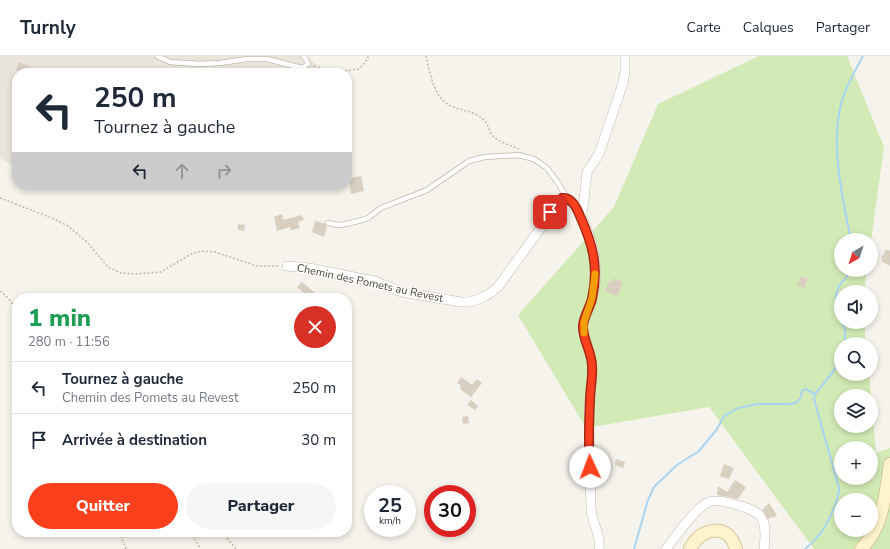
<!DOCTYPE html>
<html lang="fr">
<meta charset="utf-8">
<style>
:root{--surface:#fff;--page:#f6f6f7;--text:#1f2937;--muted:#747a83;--line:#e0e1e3;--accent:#fc3f1d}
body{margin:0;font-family:"Nunito Sans",sans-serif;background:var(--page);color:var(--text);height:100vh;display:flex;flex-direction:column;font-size:15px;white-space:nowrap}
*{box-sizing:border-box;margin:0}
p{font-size:13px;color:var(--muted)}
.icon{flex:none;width:22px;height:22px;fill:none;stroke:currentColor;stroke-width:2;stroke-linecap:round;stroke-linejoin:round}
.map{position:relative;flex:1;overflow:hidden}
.panel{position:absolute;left:12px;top:237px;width:340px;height:244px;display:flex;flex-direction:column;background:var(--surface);border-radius:16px;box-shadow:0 2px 6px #0003}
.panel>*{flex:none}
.hud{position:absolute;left:12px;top:12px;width:340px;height:122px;border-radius:16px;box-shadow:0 2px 6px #0003;background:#fff;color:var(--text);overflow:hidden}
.needle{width:26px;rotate:219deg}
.controls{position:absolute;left:834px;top:177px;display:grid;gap:8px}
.controls a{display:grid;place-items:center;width:44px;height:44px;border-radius:50%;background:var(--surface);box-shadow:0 2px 6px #0003;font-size:20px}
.speed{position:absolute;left:364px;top:429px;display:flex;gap:8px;font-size:20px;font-weight:700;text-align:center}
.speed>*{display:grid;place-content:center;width:52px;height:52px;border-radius:50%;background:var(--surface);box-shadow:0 2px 6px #0003;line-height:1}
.speed small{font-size:10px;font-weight:400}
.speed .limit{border:6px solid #d22;background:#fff;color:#111}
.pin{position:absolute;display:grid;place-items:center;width:34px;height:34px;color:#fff;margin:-17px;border-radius:8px;box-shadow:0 2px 6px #0006}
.me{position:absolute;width:44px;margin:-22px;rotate:358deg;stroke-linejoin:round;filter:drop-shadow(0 0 3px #0008)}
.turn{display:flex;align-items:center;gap:14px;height:84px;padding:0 16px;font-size:18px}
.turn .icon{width:52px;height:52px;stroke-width:2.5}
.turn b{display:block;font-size:28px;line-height:34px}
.lanes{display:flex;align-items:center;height:38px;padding:0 16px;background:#0003;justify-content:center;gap:20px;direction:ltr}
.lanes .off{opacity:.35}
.round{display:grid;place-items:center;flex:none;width:42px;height:42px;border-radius:21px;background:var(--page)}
.overview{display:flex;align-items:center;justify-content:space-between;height:68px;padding:0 16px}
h1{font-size:24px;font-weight:800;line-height:30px;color:#1e9e55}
.action{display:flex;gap:8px;margin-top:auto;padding:8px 16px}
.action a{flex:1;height:46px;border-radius:24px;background:var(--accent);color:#fff;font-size:16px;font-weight:800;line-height:46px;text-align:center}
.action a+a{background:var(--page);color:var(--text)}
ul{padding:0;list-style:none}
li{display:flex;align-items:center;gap:12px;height:52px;padding:0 16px;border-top:1px solid var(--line)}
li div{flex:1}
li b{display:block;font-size:15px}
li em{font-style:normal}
header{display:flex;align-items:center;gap:24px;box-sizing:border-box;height:56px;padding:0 20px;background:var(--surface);border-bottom:1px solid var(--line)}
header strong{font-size:19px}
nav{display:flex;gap:22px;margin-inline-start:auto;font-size:14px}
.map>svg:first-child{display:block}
.residential{fill:#eae5da}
.green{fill:#d2eab5;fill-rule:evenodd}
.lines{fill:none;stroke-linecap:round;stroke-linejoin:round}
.stream{stroke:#a9d4f2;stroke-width:2}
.building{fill:#d8cfc1}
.lane-casing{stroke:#c2bbae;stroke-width:6}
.street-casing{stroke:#c2bbae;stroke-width:10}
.secondary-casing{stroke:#d6c79b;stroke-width:14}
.path{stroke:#c4b79f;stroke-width:1.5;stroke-dasharray:2 2;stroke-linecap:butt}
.lane{stroke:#fff;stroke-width:4.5}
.street{stroke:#fff;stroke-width:9}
.secondary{stroke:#fff3cd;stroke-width:12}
.route-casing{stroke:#a42913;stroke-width:10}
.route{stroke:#fc3f1d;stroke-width:7}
.slow{stroke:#f59e0b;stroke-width:7}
.labels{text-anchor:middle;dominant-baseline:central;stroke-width:3;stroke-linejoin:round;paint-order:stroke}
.street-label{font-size:11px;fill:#4b4439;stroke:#fff}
</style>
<header>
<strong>Turnly</strong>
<nav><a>Carte</a><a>Calques</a><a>Partager</a></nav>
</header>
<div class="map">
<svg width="890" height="493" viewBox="0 0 890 493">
<rect width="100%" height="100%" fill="#f6f3ec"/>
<path class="residential" d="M0,0H306L316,8L317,17H17V112L0,102Z"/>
<path class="green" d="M759,0H847L884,91L871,185L841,184V214H867L864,236H841V266H864L866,288H841V318H869L871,340H841V370H871V342L876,397L890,392V493H814L709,351L586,372L518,259L614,151L658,48ZM841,392H871V422H841ZM841,444H871V474H841Z"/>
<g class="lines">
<path class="stream" d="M851,184C842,140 829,85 843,41C848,27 856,13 863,0
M841,264C836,251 832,240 841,227C845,223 848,220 850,214
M842,266L845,274V288
M634,493L648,444L654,431L677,409L699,395L717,373L724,360L738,352L757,348H791L797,346L801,341L802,335L805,333L815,338
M805,493C810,489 815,484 819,479C827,470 839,444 839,432L814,343L815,338L833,316L841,301"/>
</g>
<path class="building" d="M19,6L33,12L31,17H22L16,14Z
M361,120L364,135L351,138L349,122Z
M282,158L283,164L302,159L304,164L298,166L300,172L291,174L290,171L277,175L274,161Z
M315,165L324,167L327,171L324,181L312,176Z
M238,168L245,169L244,175L238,174Z
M886,193L890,195V210L881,205L883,203L881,202Z
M801,220L808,223L804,232L797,229Z
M614,222L623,226L617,240L605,235L609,225L613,226Z
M302,226L315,237L310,242L297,231Z
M461,321L472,329L477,323L482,327L471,341L460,333L461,330L457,327Z
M471,344L478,350L475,354L467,349Z
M468,360L469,367L463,368L462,361Z
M616,403L625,406L623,412L615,409Z
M724,408L734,412L729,423L720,420Z
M735,424L746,431L738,443L717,439L718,430L727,436Z
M769,447L777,459L773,462L771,461L768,463L762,454Z
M371,448H373V468L366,466Z"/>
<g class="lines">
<defs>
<path id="lane" d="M157,0L170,6L199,8L220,7L248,3H267L302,12L308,8L306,3L303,0
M328,167L339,169L346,168L362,164L368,162L381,152L427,134L469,105L485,101L519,99L534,103L547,112L558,127L567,142"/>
<path id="street" d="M580,160L583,152L587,116L599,98L623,27L625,16V0
M287,210L309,212L374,225L402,236L461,246C474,247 488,240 498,231L561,144L567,142C580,148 594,189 595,204C597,218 595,235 590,249C588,255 584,262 583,269C582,282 592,296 592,310C593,324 590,338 589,352C589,386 590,419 591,452C592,468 601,477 599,493
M666,493C675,481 696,451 709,446C715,443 724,446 730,447C762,455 768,460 764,493"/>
<path id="secondary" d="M690,493C700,471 729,466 736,493
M861,493C884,470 885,439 890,408"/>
</defs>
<use href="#lane" class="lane-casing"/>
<use href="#street" class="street-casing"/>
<use href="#secondary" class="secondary-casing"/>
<path class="path" d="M426,0C430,17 434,43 451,50C462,55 474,55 483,63C488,67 488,73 492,79C496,85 512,90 519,93
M314,10L337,16L359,13L368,3V0
M0,142L52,162L68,170L87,186L108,211L121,217L135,218L161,216L191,198L202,195L215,196L257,210H280
M0,235L7,241L17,253
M122,476L121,481L126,493
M190,476L201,493
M222,476L236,493"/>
<use href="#lane" class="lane"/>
<use href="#street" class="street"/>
<use href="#secondary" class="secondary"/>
</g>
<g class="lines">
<defs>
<path id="route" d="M550,156L562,142C572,141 577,152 580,160C593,189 599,211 592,243C590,251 584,260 583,269C582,283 592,296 592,310C593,321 590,333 590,344C589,366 588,389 590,411"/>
</defs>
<use href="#route" class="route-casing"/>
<use href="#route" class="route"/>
<path class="slow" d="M584,277V266L592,242L595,218"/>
</g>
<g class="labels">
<g class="street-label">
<text transform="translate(370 227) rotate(12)">Chemin des Pomets au Revest</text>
</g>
</g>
</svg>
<div class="controls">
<a><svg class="needle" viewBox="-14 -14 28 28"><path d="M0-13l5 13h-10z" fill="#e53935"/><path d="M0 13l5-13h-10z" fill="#747a83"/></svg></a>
<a><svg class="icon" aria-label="sound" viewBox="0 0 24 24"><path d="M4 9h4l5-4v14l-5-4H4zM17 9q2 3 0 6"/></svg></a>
<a><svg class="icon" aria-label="search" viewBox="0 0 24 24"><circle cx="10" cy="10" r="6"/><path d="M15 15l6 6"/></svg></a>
<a><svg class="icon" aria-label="layers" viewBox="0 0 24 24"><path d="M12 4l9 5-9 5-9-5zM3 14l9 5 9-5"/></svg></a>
<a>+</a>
<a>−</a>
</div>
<div class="speed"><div>25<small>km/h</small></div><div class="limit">30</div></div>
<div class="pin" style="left:550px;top:156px;background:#d93025"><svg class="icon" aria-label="arrive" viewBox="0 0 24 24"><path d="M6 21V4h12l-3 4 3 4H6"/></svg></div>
<svg class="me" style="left:590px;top:411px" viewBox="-20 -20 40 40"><circle r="19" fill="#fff"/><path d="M0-13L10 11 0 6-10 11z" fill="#fc3f1d"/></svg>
<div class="hud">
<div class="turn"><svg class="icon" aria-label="left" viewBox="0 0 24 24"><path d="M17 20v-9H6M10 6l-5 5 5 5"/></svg><div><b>250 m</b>Tournez à gauche</div></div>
<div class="lanes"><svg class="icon" aria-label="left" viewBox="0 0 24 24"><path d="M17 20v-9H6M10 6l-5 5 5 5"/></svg><svg class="icon off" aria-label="ahead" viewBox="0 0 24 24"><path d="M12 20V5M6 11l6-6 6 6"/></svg><svg class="icon off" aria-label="right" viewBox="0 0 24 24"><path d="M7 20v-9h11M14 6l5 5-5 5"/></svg></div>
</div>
<section class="panel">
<div class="overview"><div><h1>1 min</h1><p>280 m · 11:56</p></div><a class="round" style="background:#d93025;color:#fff"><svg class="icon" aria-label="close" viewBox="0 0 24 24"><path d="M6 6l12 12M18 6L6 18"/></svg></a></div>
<ul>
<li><svg class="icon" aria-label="left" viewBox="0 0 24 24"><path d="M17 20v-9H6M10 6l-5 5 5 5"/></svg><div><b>Tournez à gauche</b><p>Chemin des Pomets au Revest</p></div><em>250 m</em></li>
<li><svg class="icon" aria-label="arrive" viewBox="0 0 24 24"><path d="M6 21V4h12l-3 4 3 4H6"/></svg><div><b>Arrivée à destination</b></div><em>30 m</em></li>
</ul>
<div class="action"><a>Quitter</a><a>Partager</a></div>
</section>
</div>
